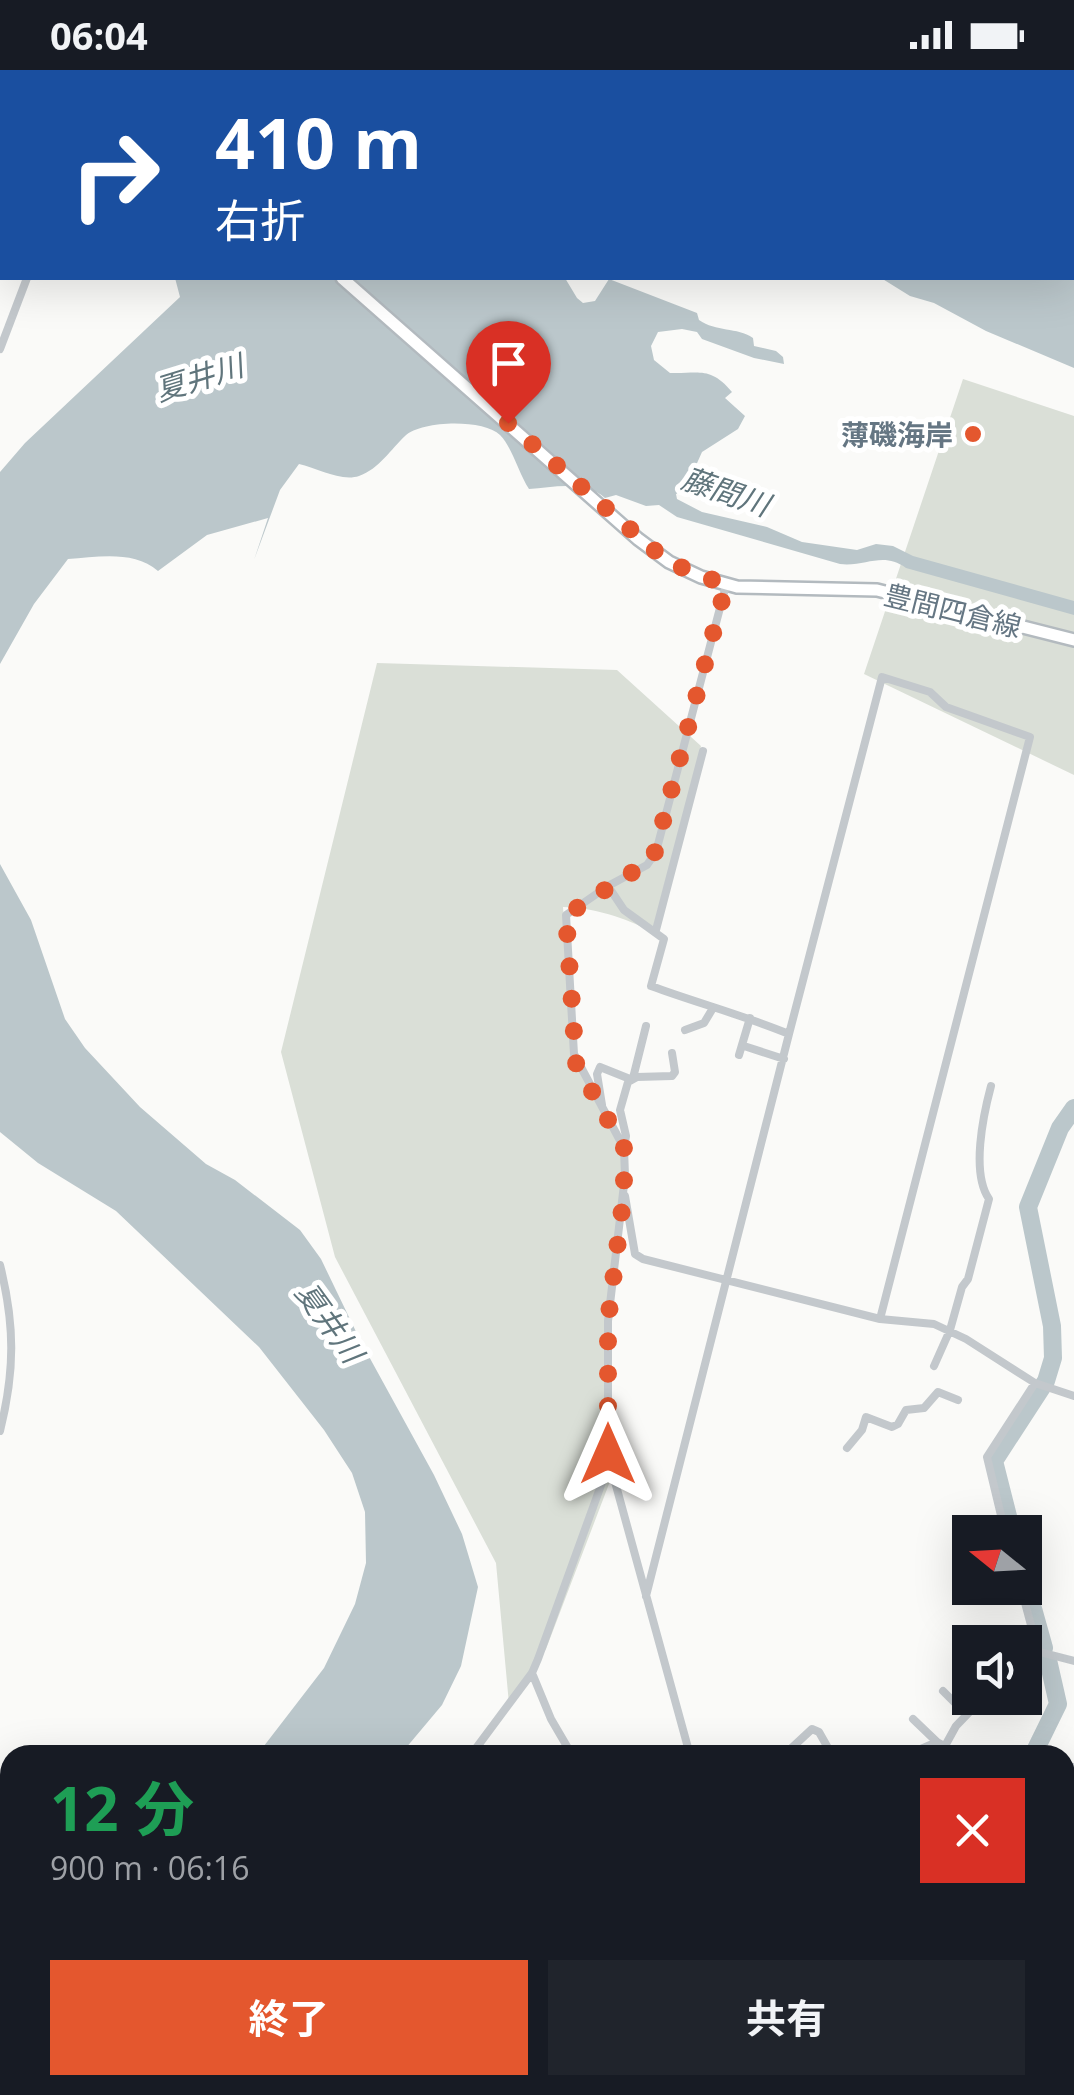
<!DOCTYPE html>
<html lang="ja">
<meta charset="utf-8">
<style>
:root{--surface:#171b24;--page:#20242c;--text:#f1f3f6;--muted:#9ea1a6;--accent:#e4572e}
body{margin:0;font-family:"Open Sans","Noto Sans JP",sans-serif;background:var(--page);color:var(--text);height:100vh;display:flex;flex-direction:column;font-size:38px;white-space:nowrap}
*{box-sizing:border-box;margin:0}
p{font-size:32px;color:var(--muted)}
.icon{flex:none;width:55px;height:55px;fill:none;stroke:currentColor;stroke-width:2;stroke-linecap:round;stroke-linejoin:round}
.map{position:relative;flex:1;overflow:hidden}
.side{position:absolute;left:0px;top:1675px;width:1075px;height:350px;display:flex;flex-direction:column;background:var(--surface);border-radius:30px 30px 0 0;box-shadow:0 10px 40px #0002}
.side>*{flex:none}
.top-card{position:absolute;left:0px;top:0px;width:1075px;height:210px;box-shadow:0 10px 40px #0002;background:#1a4fa0;color:#fff;overflow:hidden}
.needle{width:65px;rotate:288deg}
.buttons{position:absolute;left:952px;top:1445px;display:grid;gap:20px}
.buttons a{display:grid;place-items:center;width:90px;height:90px;border-radius:0px;background:var(--surface);box-shadow:0 10px 40px #0002;font-size:50px}
.pin{position:absolute;display:grid;place-items:center;width:85px;height:85px;color:#fff;margin:-102px -42px;border-radius:50% 50% 50% 0;rotate:-45deg;box-shadow:0 0 10px #0007}
.pin .icon{rotate:45deg}
.me{position:absolute;width:110px;margin:-55px;rotate:0deg;stroke-linejoin:round;filter:drop-shadow(0 0 8px #0008)}
.turn{display:flex;align-items:center;gap:35px;height:210px;padding:0 50px;font-size:45px}
.turn .icon{width:130px;height:130px;stroke-width:2.5}
.turn b{display:block;font-size:70px;line-height:85px}
.round{display:grid;place-items:center;flex:none;width:105px;height:105px;border-radius:0px;background:var(--page)}
.head{display:flex;align-items:center;justify-content:space-between;height:170px;padding:0 50px}
h1{font-size:60px;font-weight:700;line-height:75px;color:#1e9e55}
.button{display:flex;gap:20px;margin-top:auto;padding:20px 50px}
.button a{flex:1;height:115px;border-radius:0px;background:var(--accent);color:#fff;font-size:40px;font-weight:700;line-height:115px;text-align:center}
.button a+a{background:var(--page);color:var(--text)}
.status{display:flex;justify-content:space-between;align-items:center;height:70px;padding:0 50px;background:var(--surface);direction:ltr}
.status svg{height:28px;fill:currentColor}
.map>svg:first-child{display:block}
.green{fill:#dadfd7}
.water{fill:#bbc7cb}
.lines{fill:none;stroke-linecap:round;stroke-linejoin:round}
.stream{stroke:#bbc7cb;stroke-width:2.5}
.river{stroke:#bbc7cb;stroke-width:18}
.secondary-casing{stroke:#b3babf;stroke-width:16}
.street{stroke:#c3c8cc;stroke-width:8}
.secondary{stroke:#fff;stroke-width:11}
.route{stroke:#e4572e;stroke-width:18;stroke-dasharray:0 32.4}
.poi-dot{fill:#e4572e;stroke:#fff;stroke-width:4}
.labels{text-anchor:middle;dominant-baseline:central;stroke-width:10;stroke-linejoin:round;paint-order:stroke}
.poi-label{font-size:28px;font-weight:bold;fill:#657683;stroke:#fff;text-anchor:end}
.street-label{font-size:28px;fill:#657683;stroke:#fff}
.water-label{font-size:30px;font-style:italic;fill:#60757c;stroke:#fff}
</style>
<div class="status"><b>06:04</b><svg viewBox="0 0 49 12"><path d="M0 12V9h3v3zM5 12V6h3v6zM10 12V3h3v9zM15 12V0h3v12zM26 1h20v11H26zM47 4h2v5h-2z"/></svg></div>
<div class="map">
<svg width="1074" height="2025" viewBox="0 0 1074 2025">
<rect width="100%" height="100%" fill="#fafaf8"/>
<path class="green" d="M963,309L1074,346V705L864,604Z
M377,593L617,600L701,676L652,862C627,848 591,837 563,837L574,984L626,1075L624,1144L610,1250L612,1406L546,1579L509,1634L496,1493L335,1187L281,982Z"/>
<path class="water" d="M529,0H1074V298L986,261L934,233L910,226L881,208H1072V2Z
M175,208H565L577,228L583,233L595,231L609,209L697,243L699,250C716,262 737,257 753,268L754,276L776,281L783,287L784,294L754,288L702,269L697,262L682,259L658,262L651,276L654,290L670,303C699,304 710,296 732,322L725,328L745,346L738,359L702,382L685,420L676,424L677,429L702,442L767,457L802,472L857,480L876,474L893,476L913,486L1074,531V545L906,498C883,481 866,497 840,494L677,447L659,435L646,436L616,425L605,428C586,410 554,417 529,419C519,404 512,377 500,365C484,349 422,350 405,366C391,379 379,399 359,406C341,412 317,398 299,394L280,420L254,490L268,448L207,465L158,501C134,480 98,487 68,489L34,534L0,594V402L25,373L180,227Z
M0,794L31,850L65,949L85,978L140,1037L206,1094L235,1110L300,1160L321,1189L361,1272L434,1405L462,1464L478,1517L461,1596L442,1635L400,1685H257L324,1598L355,1534L366,1493L365,1442L352,1403L324,1360L259,1277L116,1141L38,1093L0,1062Z"/>
<g class="lines">
<path class="stream" d="M0,1935L10,1948
M65,2015L74,2025"/>
<path class="river" d="M1012,1462L994,1391L1046,1311L1053,1288L1052,1256L1028,1137L1060,1058L1074,1038
M1025,1510L1044,1578
M1033,1685L1058,1634L1048,1590
M859,2025L864,2015"/>
<defs>
<path id="secondary" d="M156,0L158,2
M342,208L638,469L669,492L701,507L737,517L877,520L1074,570"/>
</defs>
<use href="#secondary" class="secondary-casing"/>
<path class="street" d="M0,153L2,154
M0,279L27,208
M608,816L624,840L664,869L651,916C697,933 743,945 789,964L646,1526
M656,860L703,681
M685,960L704,953L713,938
M789,964L882,607L930,622L946,637L1030,667L880,1249
M744,976L784,989
M739,985L750,948
M633,1008L646,956
M602,1035L597,1004L600,997L630,1009
M624,1078L626,1066L620,1040L628,1012L637,1007L672,1006L675,1002L672,983
M625,1126L635,1184L643,1189L880,1249L934,1254L966,1269L1035,1313L1074,1326
M0,1195C15,1255 15,1301 0,1361
M934,1296L950,1260L962,1217L968,1209L989,1129C971,1103 983,1046 991,1016
M847,1378L862,1360L866,1347L892,1357L898,1354L906,1340L924,1338L938,1322L958,1330
M609,1390L690,1685
M1005,1462L987,1387L1035,1313
M1021,1518L1035,1570L1032,1580L1074,1591
M532,1603L551,1649L572,1685
M943,1621L966,1644
M913,1649L937,1672
M471,1685L532,1603L538,1589L604,1407L608,1384V1251L625,1106L624,1078L574,984L566,845L608,816L647,795L656,782L726,515
M784,1685L812,1659L819,1662L832,1685
M907,1685L937,1672L944,1676
M940,1685L956,1656L983,1628
M1065,1732L1074,1697
M1065,1859L1074,1861
M508,2015L519,2025
M778,2015L779,2025
M118,2025L129,2015
M546,2025L556,2015
M989,2025L992,2015"/>
<use href="#secondary" class="secondary"/>
</g>
<g class="lines">
<path class="route" d="M508,353L668,492L726,515L653,789L566,845L576,993L624,1078V1123L608,1251V1384"/>
</g>
<circle class="poi-dot" cx="973" cy="364" r="10"/>
<g class="labels">
<g class="poi-label">
<text x="953" y="364">薄磯海岸</text>
</g>
<g class="street-label">
<text transform="translate(953 540) rotate(14)">豊間四倉線</text>
</g>
<g class="water-label">
<text transform="translate(199 307) rotate(-17)">夏井川</text>
<text transform="translate(726 421) rotate(19)">藤間川</text>
<text transform="translate(330 1252) rotate(54)">夏井川</text>
</g>
</g>
</svg>
<div class="buttons">
<a><svg class="needle" viewBox="-14 -14 28 28"><path d="M0-13l5 13h-10z" fill="#e53935"/><path d="M0 13l5-13h-10z" fill="#9ea1a6"/></svg></a>
<a><svg class="icon" aria-label="sound" viewBox="0 0 24 24"><path d="M4 9h4l5-4v14l-5-4H4zM17 9q2 3 0 6"/></svg></a>
</div>
<div class="pin" style="left:508px;top:353px;background:#d93025"><svg class="icon" aria-label="arrive" viewBox="0 0 24 24"><path d="M6 21V4h12l-3 4 3 4H6"/></svg></div>
<svg class="me" style="left:608px;top:1384px" viewBox="-20 -20 40 40"><path d="M0-17L14 15 0 8-14 15z" fill="#e4572e" stroke="#fff" stroke-width="4"/></svg>
<div class="top-card">
<div class="turn"><svg class="icon" aria-label="right" viewBox="0 0 24 24"><path d="M7 20v-9h11M14 6l5 5-5 5"/></svg><div><b>410 m</b>右折</div></div>
</div>
<section class="side">
<div class="head"><div><h1>12 分</h1><p>900 m · 06:16</p></div><a class="round" style="background:#d93025;color:#fff"><svg class="icon" aria-label="close" viewBox="0 0 24 24"><path d="M6 6l12 12M18 6L6 18"/></svg></a></div>
<div class="button"><a>終了</a><a>共有</a></div>
</section>
</div>
